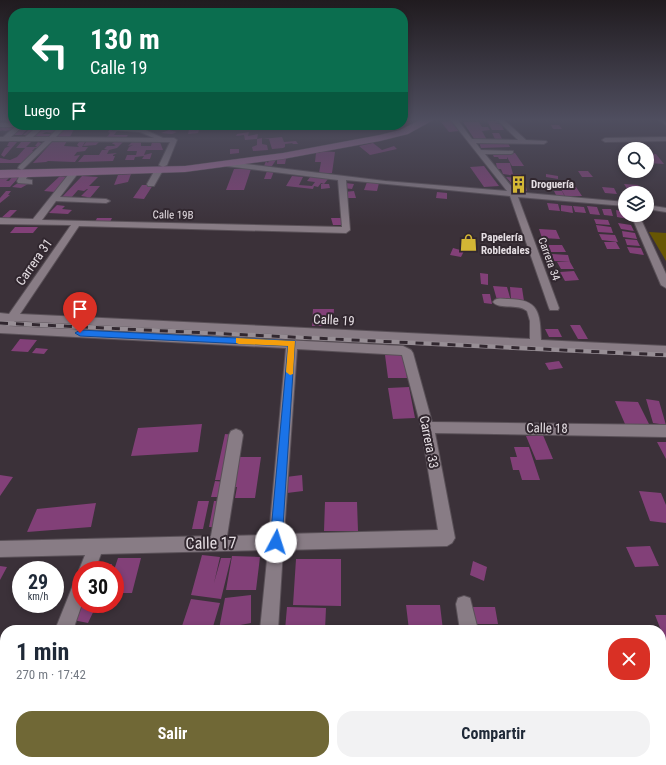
<!DOCTYPE html>
<html lang="es">
<meta charset="utf-8">
<style>
:root{--surface:#fff;--page:#f2f2f3;--text:#1f2937;--muted:#747a83;--accent:#706836}
body{margin:0;font-family:"Roboto Condensed",sans-serif;background:var(--page);color:var(--text);height:100vh;display:flex;flex-direction:column;font-size:15px;white-space:nowrap}
*{box-sizing:border-box;margin:0}
p{font-size:13px;color:var(--muted)}
.icon{flex:none;width:22px;height:22px;fill:none;stroke:currentColor;stroke-width:2;stroke-linecap:round;stroke-linejoin:round}
.map{position:relative;flex:1;overflow:hidden}
.side{position:absolute;left:0px;top:625px;width:666px;height:140px;display:flex;flex-direction:column;background:var(--surface);border-radius:16px 16px 0 0;box-shadow:0 2px 6px #0003}
.side>*{flex:none}
.banner{position:absolute;left:8px;top:8px;width:400px;height:122px;border-radius:16px;box-shadow:0 2px 6px #0003;background:#0b6e4f;color:#fff;overflow:hidden}
.tools{position:absolute;left:618px;top:142px;display:grid;gap:8px}
.tools a{display:grid;place-items:center;width:36px;height:36px;border-radius:50%;background:var(--surface);box-shadow:0 2px 6px #0003;font-size:20px}
.speed{position:absolute;left:12px;top:561px;display:flex;gap:8px;font-size:20px;font-weight:700;text-align:center}
.speed>*{display:grid;place-content:center;width:52px;height:52px;border-radius:50%;background:var(--surface);box-shadow:0 2px 6px #0003;line-height:1}
.speed small{font-size:10px;font-weight:400}
.speed .limit{border:6px solid #d22;background:#fff;color:#111}
.pin{position:absolute;display:grid;place-items:center;width:34px;height:34px;color:#fff;margin:-41px -17px;border-radius:50% 50% 50% 0;rotate:-45deg;box-shadow:0 0 4px #0007}
.pin .icon{rotate:45deg}
.me{position:absolute;width:44px;margin:-22px;rotate:5deg;stroke-linejoin:round;filter:drop-shadow(0 0 3px #0008)}
.turn{display:flex;align-items:center;gap:14px;height:84px;padding:0 16px;font-size:18px}
.turn .icon{width:52px;height:52px;stroke-width:2.5}
.turn b{display:block;font-size:28px;line-height:34px}
.then{display:flex;align-items:center;height:38px;padding:0 16px;background:#0003;gap:8px;font-size:15px}
.round{display:grid;place-items:center;flex:none;width:42px;height:42px;border-radius:16px;background:var(--page)}
.overview{display:flex;align-items:center;justify-content:space-between;height:68px;padding:0 16px}
h1{font-size:24px;font-weight:700;line-height:30px}
.button{display:flex;gap:8px;margin-top:auto;padding:8px 16px}
.button a{flex:1;height:46px;border-radius:16px;background:var(--accent);color:#fff;font-size:16px;font-weight:700;line-height:46px;text-align:center}
.button a+a{background:var(--page);color:var(--text)}
.map>svg:first-child{display:block}
.green{fill:#675603}
.building{fill:#824078}
.lines{fill:none;stroke-linecap:round;stroke-linejoin:round}
.minor-casing{stroke:#595057;stroke-width:2}
.primary-casing{stroke:#595057;stroke-width:1}
.minor{fill:#887c85;fill-rule:evenodd}
.primary{fill:#a26e99;fill-rule:evenodd}
.rail-casing{stroke:#978e95;stroke-width:4.5}
.rail{stroke:#31272f;stroke-width:3;stroke-dasharray:8;stroke-linecap:butt}
.route{fill:#1a73e8;stroke:#114b97}
.slow{fill:#f59e0b}
.labels{text-anchor:middle;dominant-baseline:central;stroke-width:4;stroke-linejoin:round;paint-order:stroke}
.far-poi-label{font-size:11px;font-weight:bold;fill:#e5dee3;stroke:#31272f;text-anchor:start}
.far-street-label{font-size:11px;fill:#e5dee3;stroke:#31272f}
.street-label{font-size:13px;fill:#e5dee3;stroke:#31272f}
.near-street-label{font-size:16px;fill:#e5dee3;stroke:#31272f}
</style>
<div class="map">
<svg width="666" height="765" viewBox="0 0 666 765">
<rect width="100%" height="100%" fill="#3b3139"/>
<path class="green" d="M649,232L666,233V261Z
M612,760H655L656,765H614Z"/>
<path class="building" d="M451,121L459,131L449,132L441,122Z
M487,121H499L501,123L494,124H501L504,130H492Z
M463,122H479L482,127H488L490,130L482,131L487,140H475Z
M23,125H31L22,135H12Z
M34,125H41L30,135H23Z
M47,125H53L47,129H49L48,130H55L53,133L46,132L42,134H51L48,137H34L42,130L46,129H43Z
M190,125H214L210,130H199L198,133L188,134Z
M551,125H559L562,129H553Z
M0,127H17L13,130L3,131L5,130L0,131Z
M63,129H74L69,139H54Z
M110,129L113,130L112,131H117L114,135H128L125,139H103L108,136L110,133L108,132Z
M169,130L177,132L172,134L161,133Z
M249,132L248,136L258,134L257,139L262,138V144L267,145L268,150L253,151L252,147L257,145V139L245,140L244,135L236,136L237,134Z
M492,133H499L503,141H496Z
M282,137L284,142L296,141L298,144H292L293,143L285,144V147L283,148L272,149L269,139H262Z
M53,141H67L64,146L79,147L77,145L79,142H85L82,147H88L85,151L77,152L74,156L80,155L75,162L48,161L46,162L33,163Z
M87,141H100L96,145L83,146Z
M9,142H17L4,157L1,155L5,148L10,146H7Z
M21,142H31L26,147H36L37,146H35L38,142L44,144L40,148H35L32,151H37L24,163H0V158L10,160L17,157L25,148H16Z
M114,142H123L117,148L109,150L107,154L117,153L113,155V156H115L113,161L78,162L84,155H99L102,150H108L104,149L107,146H116L114,145L115,144H112Z
M132,142H141V146H151L152,142H160L163,150H146L144,155L152,153L150,159H142L144,156L135,157L134,160H125L127,155H136L137,151H127L129,147L133,145L128,146Z
M479,142L508,143L510,147L481,148Z
M373,143L382,150L394,146L397,149L370,155L359,146Z
M230,149H239V153L230,154Z
M320,151L335,152L332,173H319L321,162H315L316,153H320Z
M492,153H515L524,166H512L507,157H501H507V159H499L498,157H494Z
M647,153L656,154L664,164L648,163Z
M277,159H286L285,164H277Z
M269,160H276L272,166H264L266,161L268,163Z
M496,163H510L513,174H521L522,177L503,174L501,169H497Z
M484,166L499,186L484,187L470,167Z
M234,169H251L244,190H226Z
M267,171H274L271,179H264Z
M578,171H588L593,177H582Z
M131,174L128,182L114,185L118,175Z
M546,174L558,176V179L546,177Z
M0,176H11L6,181H9L13,176H20L10,187H0Z
M60,176L70,177L55,192L44,191Z
M82,176L98,177L89,186H100L89,199H85L87,197L81,196L88,189H87L84,191L78,190L71,198H61Z
M292,176L303,177L299,185L312,186L315,182L307,181L311,176L328,179L324,184L321,183L318,187L314,186L313,189L286,186Z
M506,177L522,178L524,182H517L524,183V187L513,185Z
M19,182L28,184L21,188L12,187Z
M367,182L379,183L377,191L364,190Z
M345,183L354,184L352,189L343,188Z
M321,184H329L330,188L321,189Z
M624,184L638,185L644,192H629Z
M142,185H153L144,199L133,198Z
M513,187H526L527,191L514,190Z
M560,187H576L582,196H565Z
M602,187L614,188L617,194L605,193Z
M11,191L8,195H10L0,203V198L6,191Z
M354,191L356,198H346L344,192Z
M554,191H562L565,197H557Z
M437,192L447,193V199L436,198Z
M547,203L558,204L560,211L549,210Z
M57,205L65,206L62,209L72,210L68,214L49,213Z
M561,205L572,206L573,213L561,211Z
M573,206L584,207L586,213L575,212Z
M587,206L597,207L600,215L590,214Z
M602,209H611L613,216L604,215Z
M10,210H17L7,220L0,219Z
M616,210L625,212V215H628V219L617,217Z
M97,218H112L110,222H95Z
M331,218H341V225H333Z
M594,219L608,220L610,225L596,224Z
M618,223L631,225L634,231L621,229Z
M596,225L611,227L613,233L598,232Z
M15,227H38L33,233H10Z
M539,229L556,230L560,239L542,238Z
M622,231L635,233L637,239L623,237Z
M599,234L615,235L618,242L602,240Z
M625,239L637,240L640,246L627,245Z
M604,242H616L620,249H607Z
M547,245H562L566,252H551Z
M627,247L641,248L644,255L630,253Z
M453,248L464,251L461,257L450,255Z
M552,254L568,255L570,262L554,261Z
M557,262H570L574,269H561Z
M574,271L579,280L565,281L560,272Z
M480,273L488,274V285L481,284Z
M493,286L507,287L511,301L497,300Z
M510,287L522,288L524,301L511,299Z
M482,294H490L492,304L484,303Z
M313,309H334L333,326H312Z
M570,325H580L588,339H578Z
M545,329H558L562,337H549Z
M20,339L37,340L28,352L11,351Z
M36,348L48,349L44,354L32,353Z
M385,355H404L407,378H388Z
M559,361L563,368L549,370L545,363Z
M409,387L415,418L393,419L388,388Z
M646,399L659,401L666,425L653,423Z
M615,401L638,402L650,426L625,424Z
M202,424L198,452L131,456L138,428Z
M225,434L236,435L227,480H215Z
M543,435L553,459L536,460L526,436Z
M657,442H666V459Z
M514,447H529L540,480H522L519,470H513L510,457H517Z
M233,457H261L255,498H235L237,487H228Z
M0,475L13,477L0,496Z
M302,475L303,491L287,493L286,477Z
M215,481L225,482L222,497H211Z
M639,491L661,493L666,505V523L650,521Z
M198,501H209L203,529H192Z
M214,501H222L217,527H209Z
M325,502H357L358,531H324Z
M96,503L91,527L27,532L37,509Z
M650,546L659,566L635,567L626,547Z
M202,555L220,557L214,583L221,558H231L221,599L191,595Z
M232,556L260,557L256,590H226Z
M118,558H141L132,593H115L114,570Z
M296,559H341V606L293,605Z
M473,561L487,567L484,581L470,575Z
M98,564H112L110,570H95Z
M0,566L7,567L0,580Z
M251,595V623L219,629L225,598Z
M191,599L220,603L212,630L182,626Z
M81,604L96,606L88,623L73,620Z
M406,605H440L443,630H409Z
M287,607L326,608L325,630H285Z
M472,607H495L498,624H475Z
M655,615H666V640L664,638Z
M666,640V758L661,745V641Z
M21,760H54L52,765H20Z
M56,760H93L91,765H54Z
M130,760H170L169,765H129Z
M209,760L240,764V765H208Z
M282,760H313L312,765H281Z
M344,760H362V765H344Z
M511,760H599L601,765H512Z"/>
<g class="lines">
<defs>
<path id="minor" d="M450,119H457L472,139L518,140L496,119H503L526,140L546,141L547,142L544,144L476,143L481,150L513,151V153L511,154H485L516,192L625,202V206L518,197L559,308L558,310H550L549,308L510,196L346,180L350,230L346,233L79,226L20,314L530,339V321L527,311C517,303 499,310 493,302C496,297 502,299 507,299C539,299 540,312 541,340L666,346V354L15,321L9,326L403,346L411,350L413,353L432,422L666,425V437L435,433L455,538L452,543L447,546L283,550L278,630H260L268,550L101,554L95,570H81V575L79,570L85,555L0,557V541L211,536L229,435L231,431L236,429L241,431L243,435L227,536L269,535L286,348L0,333V325L9,326L5,325L4,321H0V313L9,314L71,225L0,224V218L33,219L72,170H75L79,172L60,197L106,199L110,201L106,203L56,201L42,220L342,227L338,180L226,166V162H229L385,181L507,191ZM297,349L402,355L421,427L438,530L284,534Z
M658,119H665L666,125Z
M0,123H13V125H16L13,127H0Z
M17,125H24L11,137H25L39,125H46L33,137H49L61,125H68L56,137L154,138L140,132L113,130L108,125H115L117,127L141,128L163,138H174L177,140L167,165L163,167L159,165L170,142L52,141L22,170L18,168L19,166L45,141H0V137H3Z
M666,137V141L605,142L602,140L605,138Z
M156,168L163,170L154,186H148L147,184Z
M22,171H28L29,173L26,179L32,180V184L18,183L17,181Z
M647,205L666,208V212L647,209Z
M631,215H639L666,274V288L661,285Z
M81,578V604H82L73,630H55L75,580Z
M464,596L470,598L478,630H460L456,604L458,598Z
M661,751L666,755V765H650L648,760H661Z
M5,755V760H23L22,765H2Z
M245,760H265V765H245Z
M483,760H503V765H483Z
M594,760H614L615,765H595Z"/>
<path id="primary" d="M422,119H435L408,134L380,141L283,159L185,172L0,178V170L185,166L283,153L380,135L400,130Z"/>
</defs>
<use href="#minor" class="minor-casing"/>
<use href="#primary" class="primary-casing"/>
<use href="#minor" class="minor"/>
<use href="#primary" class="primary"/>
<defs>
<path id="rail" d="M0,323L666,355"/>
</defs>
<use href="#rail" class="rail-casing"/>
<use href="#rail" class="rail"/>
</g>
<linearGradient id="sky" x2="0" y2="1"><stop stop-color="#201b1f"/><stop offset="0.53" stop-color="#4f4e5f"/><stop offset="1" stop-color="#4f4e5f" stop-opacity="0"/></linearGradient>
<rect width="666" height="226" fill="url(#sky)"/>
<path class="route" d="M80,330L295,341L282,542L280,546L276,548L272,546L270,542L288,346L80,336L75,333Z"/>
<path class="slow" d="M236,338L295,341L293,374L290,375L286,372L288,346L239,344L236,343Z"/>
<defs>
<symbol id="building-bare" viewBox="-9 -9 18 18"><path d="M-4-6H4V6H1V3H-1V6H-4ZM-2.5-4.3h1.7v1.8h-1.7ZM.8-4.3h1.7v1.8H.8ZM-2.5-1h1.7V.8h-1.7ZM.8-1h1.7V.8H.8Z" fill="#d3b635" stroke="#31272f" stroke-width="2.5" paint-order="stroke"/></symbol>
<symbol id="shop-bare" viewBox="-9 -9 18 18"><path d="M-5-2.5h2.3a2.7 3.5 0 0 1 5.4 0H5L5.5 6h-11ZM-1.5-2.5h3a1.5 2.3 0 0 0-3 0Z" fill="#d3b635" stroke="#31272f" stroke-width="2.5" paint-order="stroke"/></symbol>
</defs>
<g fill-rule="evenodd">
<use href="#building-bare" x="506" y="172" width="25" height="25"/>
<use href="#shop-bare" x="456" y="230" width="25" height="25"/>
</g>
<g class="labels">
<g class="far-poi-label">
<text x="531" y="184">Droguería</text>
<text x="481" y="237">Papelería<tspan x="481" dy="13">Robledales</tspan></text>
</g>
<g class="far-street-label">
<text transform="translate(173 215) rotate(1)">Calle 19B</text>
<text transform="translate(549 259) rotate(70)">Carrera 34</text>
</g>
<g class="street-label">
<text transform="translate(34 262) rotate(-55)">Carrera 31</text>
<text transform="translate(334 320) rotate(3)">Calle 19</text>
<text transform="translate(547 428) rotate(1)">Calle 18</text>
<text transform="translate(429 442) rotate(79)">Carrera 33</text>
</g>
<g class="near-street-label">
<text transform="translate(211 543) rotate(-1)">Calle 17</text>
</g>
</g>
</svg>
<div class="tools">
<a><svg class="icon" aria-label="search" viewBox="0 0 24 24"><circle cx="10" cy="10" r="6"/><path d="M15 15l6 6"/></svg></a>
<a><svg class="icon" aria-label="layers" viewBox="0 0 24 24"><path d="M12 4l9 5-9 5-9-5zM3 14l9 5 9-5"/></svg></a>
</div>
<div class="speed"><div>29<small>km/h</small></div><div class="limit">30</div></div>
<div class="pin" style="left:80px;top:333px;background:#d93025"><svg class="icon" aria-label="arrive" viewBox="0 0 24 24"><path d="M6 21V4h12l-3 4 3 4H6"/></svg></div>
<svg class="me" style="left:276px;top:542px" viewBox="-20 -20 40 40"><circle r="19" fill="#fff"/><path d="M0-13L10 11 0 6-10 11z" fill="#1a73e8"/></svg>
<div class="banner">
<div class="turn"><svg class="icon" aria-label="left" viewBox="0 0 24 24"><path d="M17 20v-9H6M10 6l-5 5 5 5"/></svg><div><b>130 m</b>Calle 19</div></div>
<div class="then">Luego<svg class="icon" aria-label="arrive" viewBox="0 0 24 24"><path d="M6 21V4h12l-3 4 3 4H6"/></svg></div>
</div>
<section class="side">
<div class="overview"><div><h1>1 min</h1><p>270 m · 17:42</p></div><a class="round" style="background:#d93025;color:#fff"><svg class="icon" aria-label="close" viewBox="0 0 24 24"><path d="M6 6l12 12M18 6L6 18"/></svg></a></div>
<div class="button"><a>Salir</a><a>Compartir</a></div>
</section>
</div>
